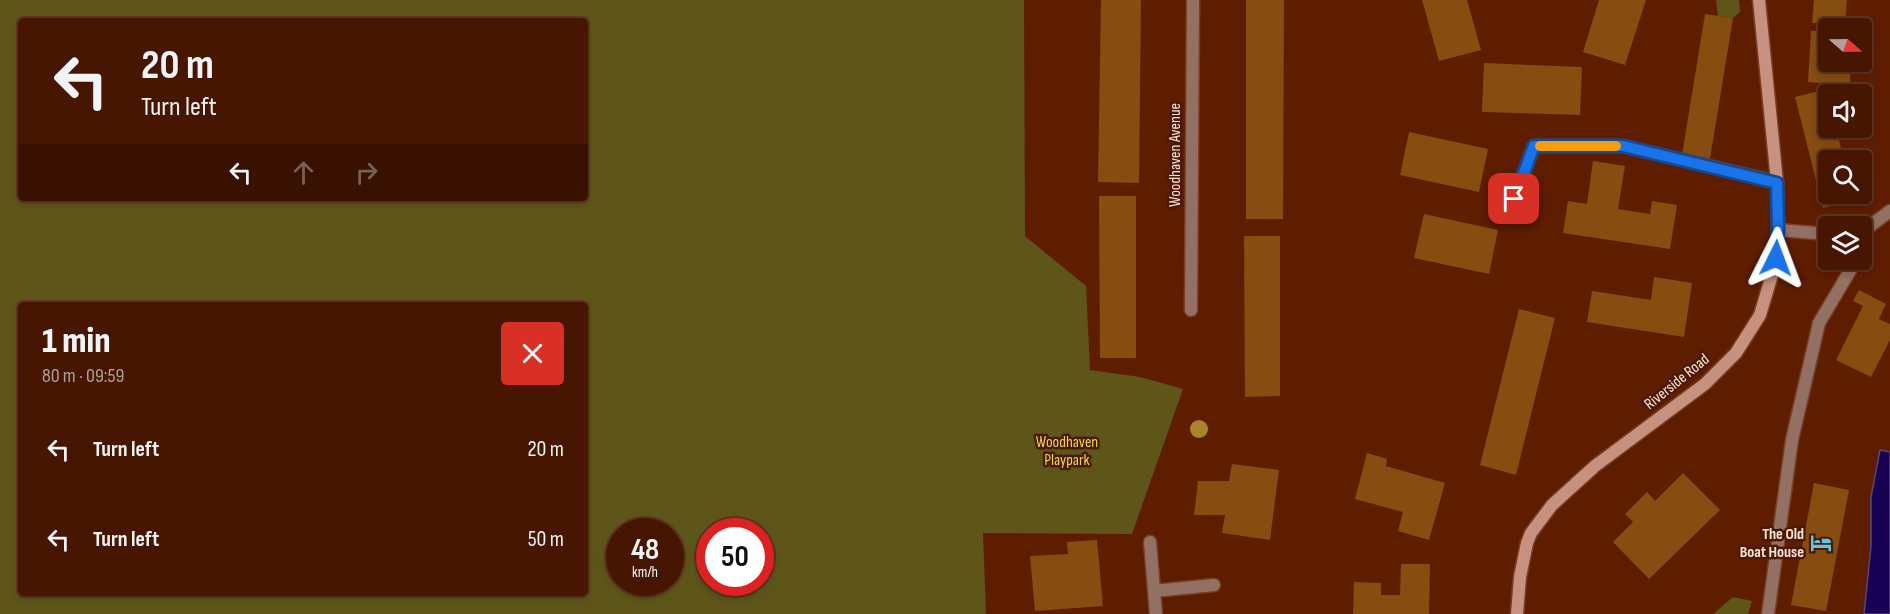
<!DOCTYPE html>
<meta charset="utf-8">
<style>
:root{--surface:#471600;--page:#51230f;--text:#f1f3f6;--muted:#b09f99;--line:#5f3522}
body{margin:0;font-family:"Sofia Sans Condensed",sans-serif;background:var(--page);color:var(--text);height:100vh;display:flex;flex-direction:column;font-size:22px;white-space:nowrap}
*{box-sizing:border-box;margin:0}
p{font-size:20px;color:var(--muted)}
.icon{flex:none;width:33px;height:33px;fill:none;stroke:currentColor;stroke-width:2;stroke-linecap:round;stroke-linejoin:round}
.map{position:relative;flex:1;overflow:hidden}
.drawer{position:absolute;left:18px;top:302px;width:570px;height:294px;display:flex;flex-direction:column;background:var(--surface);border-radius:6px;box-shadow:0 3px 9px #0003,0 0 0 2px var(--line)}
.drawer>*{flex:none}
.hud{position:absolute;left:18px;top:18px;width:570px;height:183px;border-radius:6px;box-shadow:0 3px 9px #0003,0 0 0 2px var(--line);background:#471600;color:var(--text);overflow:hidden}
.needle{width:39px;rotate:110deg}
.controls{position:absolute;left:1818px;top:18px;display:grid;gap:12px}
.controls a{display:grid;place-items:center;width:54px;height:54px;border-radius:6px;background:var(--surface);box-shadow:0 3px 9px #0003,0 0 0 2px var(--line);font-size:30px}
.speed{position:absolute;left:606px;top:518px;display:flex;gap:12px;font-size:30px;font-weight:700;text-align:center}
.speed>*{display:grid;place-content:center;width:78px;height:78px;border-radius:50%;background:var(--surface);box-shadow:0 3px 9px #0003,0 0 0 2px var(--line);line-height:1}
.speed small{font-size:15px;font-weight:400}
.speed .limit{border:9px solid #d22;background:#fff;color:#111}
.pin{position:absolute;display:grid;place-items:center;width:51px;height:51px;color:#fff;margin:-26px;border-radius:12px;box-shadow:0 3px 9px #0006}
.me{position:absolute;width:66px;margin:-33px;rotate:3deg;stroke-linejoin:round;filter:drop-shadow(0 0 4px #0008)}
.turn{display:flex;align-items:center;gap:21px;height:126px;padding:0 24px;font-size:27px}
.turn .icon{width:78px;height:78px;stroke-width:2.5}
.turn b{display:block;font-size:42px;line-height:51px}
.lanes{display:flex;align-items:center;height:57px;padding:0 24px;background:#0003;justify-content:center;gap:30px;direction:ltr}
.lanes .off{opacity:.35}
.round{display:grid;place-items:center;flex:none;width:63px;height:63px;border-radius:6px;background:var(--page)}
.summary{display:flex;align-items:center;justify-content:space-between;height:102px;padding:0 24px}
h1{font-size:36px;font-weight:800;line-height:45px}
ul{padding:0;list-style:none}
li{display:flex;align-items:center;gap:18px;height:90px;padding:0 24px}
li div{flex:1}
li b{display:block;font-size:22px}
li em{font-style:normal}
.map>svg:first-child{display:block}
.green{fill:#5e5619;fill-rule:evenodd}
.water{fill:#170152;stroke:#5c457b;stroke-width:1.5}
.building{fill:#854d10}
.lines{fill:none;stroke-linecap:round;stroke-linejoin:round}
.lane-casing{stroke:#783d23;stroke-width:15}
.street-casing{stroke:#783d23;stroke-width:15}
.secondary-casing{stroke:#783d23;stroke-width:15}
.lane{stroke:#927164;stroke-width:12}
.street{stroke:#927164;stroke-width:12}
.secondary{stroke:#c6917e;stroke-width:12}
.tree{fill:#ab832d}
.route-casing{stroke:#114b97;stroke-width:15}
.route{stroke:#1a73e8;stroke-width:10}
.slow{stroke:#f59e0b;stroke-width:10}
.labels{text-anchor:middle;dominant-baseline:central;stroke-width:5;stroke-linejoin:round;paint-order:stroke}
.street-label{font-size:16px;fill:#fee4db;stroke:#4c1a04}
.park-label{font-size:16px;fill:#ead751;stroke:#4c1a04}
.poi-label{font-size:16px;font-weight:bold;fill:#fee4db;stroke:#4c1a04;text-anchor:end}
</style>
<div class="map">
<svg width="1890" height="614" viewBox="0 0 1890 614">
<rect width="100%" height="100%" fill="#5f1d00"/>
<path class="green" d="M0,0H1024L1025,236L1086,286L1090,370L1140,377L1183,389L1132,534L983,533L986,614H0ZM21,21H585V198H21ZM21,304H585V592H21ZM620,531H670V582H620ZM710,531H760V582H710Z
M1716,0H1739L1740,12L1733,18L1718,16Z
M1733,597L1752,601L1748,614H1713Z"/>
<path class="water" d="M1880,450L1890,452V614H1864L1871,546V497Z"/>
<path class="building" d="M1101,0H1141L1139,183L1098,182Z
M1246,0H1284L1283,219H1246Z
M1422,0H1467L1481,50L1439,61Z
M1599,0H1646L1625,65L1583,52Z
M1814,0H1847L1845,25L1812,23Z
M1705,14L1733,18L1710,159L1682,155Z
M1811,31H1828V62H1851L1850,85L1808,82Z
M1484,63L1582,67L1580,115L1482,112Z
M1827,89L1828,128H1836L1844,160H1828V194H1852L1854,200L1823,208L1795,97Z
M1409,132L1488,149L1479,192L1400,175Z
M1593,161L1625,166L1618,209L1650,214L1652,201L1677,205L1670,249L1563,233L1568,201L1587,204Z
M1099,196H1136V358H1100Z
M1424,214L1498,230L1489,274L1414,258Z
M1244,236H1280V396L1245,397Z
M1654,277L1692,283L1684,337L1587,322L1592,291L1651,300Z
M1859,290L1886,304L1879,319L1890,324V340L1871,377L1836,360L1863,306L1853,301Z
M1519,309L1555,318L1516,475L1480,465Z
M1367,453L1387,459L1386,466L1445,483L1429,540L1398,531L1403,512L1355,499Z
M1232,464L1279,470L1270,540L1222,533L1225,515H1194L1198,481H1229Z
M1683,473L1720,510L1649,579L1613,542L1633,522L1625,514L1647,492L1655,501Z
M1814,483L1849,490L1826,611L1791,605Z
M1097,540L1103,606L1035,611L1030,556L1068,554L1067,542Z
M1401,564H1430L1429,614H1353L1354,582L1381,583V595H1400Z"/>
<g class="lines">
<defs>
<path id="lane" d="M1514,199L1534,146H1623L1777,182
M1768,614L1792,440L1819,323L1851,269L1853,260"/>
<path id="street" d="M1778,230L1828,234
M1862,232L1890,211
M1191,310L1193,0
M1150,542L1156,614
M1154,591L1214,585"/>
<path id="secondary" d="M1517,614L1520,577L1527,543L1531,533L1552,505L1595,466L1705,384L1736,353L1760,315L1777,258L1778,230L1777,182L1759,0"/>
</defs>
<use href="#lane" class="lane-casing"/>
<use href="#street" class="street-casing"/>
<use href="#secondary" class="secondary-casing"/>
<use href="#lane" class="lane"/>
<use href="#street" class="street"/>
<use href="#secondary" class="secondary"/>
</g>
<circle class="tree" cx="1199" cy="429" r="9"/>
<g class="lines">
<defs>
<path id="route" d="M1514,199L1534,146H1623L1777,183L1778,230L1776,258"/>
</defs>
<use href="#route" class="route-casing"/>
<use href="#route" class="route"/>
<path class="slow" d="M1540,146H1616"/>
</g>
<defs>
<symbol id="hotel-bare" viewBox="-9 -9 18 18"><path d="M-6-4.5h1.5V1H6V5H4.5V3h-9V5H-6ZM-4 0a1.8 1.8 0 1 1 3.6 0ZM.5 0V-2.5h3Q6-2.5 6 0Z" fill="#5dc7e8" stroke="#4c1a04" stroke-width="2.5" paint-order="stroke"/></symbol>
</defs>
<g fill-rule="evenodd">
<use href="#hotel-bare" x="1806" y="528" width="30" height="30"/>
</g>
<g class="labels">
<g class="street-label">
<text transform="translate(1175 155) rotate(-90)">Woodhaven Avenue</text>
<text transform="translate(1677 382) rotate(-39)">Riverside Road</text>
</g>
<g class="park-label">
<text x="1067" y="442">Woodhaven<tspan x="1067" dy="18">Playpark</tspan></text>
</g>
<g class="poi-label">
<text x="1804" y="534">The Old<tspan x="1804" dy="18">Boat House</tspan></text>
</g>
</g>
</svg>
<div class="controls">
<a><svg class="needle" viewBox="-14 -14 28 28"><path d="M0-13l5 13h-10z" fill="#e53935"/><path d="M0 13l5-13h-10z" fill="#b09f99"/></svg></a>
<a><svg class="icon" aria-label="sound" viewBox="0 0 24 24"><path d="M4 9h4l5-4v14l-5-4H4zM17 9q2 3 0 6"/></svg></a>
<a><svg class="icon" aria-label="search" viewBox="0 0 24 24"><circle cx="10" cy="10" r="6"/><path d="M15 15l6 6"/></svg></a>
<a><svg class="icon" aria-label="layers" viewBox="0 0 24 24"><path d="M12 4l9 5-9 5-9-5zM3 14l9 5 9-5"/></svg></a>
</div>
<div class="speed"><div>48<small>km/h</small></div><div class="limit">50</div></div>
<div class="pin" style="left:1514px;top:199px;background:#d93025"><svg class="icon" aria-label="arrive" viewBox="0 0 24 24"><path d="M6 21V4h12l-3 4 3 4H6"/></svg></div>
<svg class="me" style="left:1776px;top:258px" viewBox="-20 -20 40 40"><path d="M0-17L14 15 0 8-14 15z" fill="#1a73e8" stroke="#fff" stroke-width="4"/></svg>
<div class="hud">
<div class="turn"><svg class="icon" aria-label="left" viewBox="0 0 24 24"><path d="M17 20v-9H6M10 6l-5 5 5 5"/></svg><div><b>20 m</b>Turn left</div></div>
<div class="lanes"><svg class="icon" aria-label="left" viewBox="0 0 24 24"><path d="M17 20v-9H6M10 6l-5 5 5 5"/></svg><svg class="icon off" aria-label="ahead" viewBox="0 0 24 24"><path d="M12 20V5M6 11l6-6 6 6"/></svg><svg class="icon off" aria-label="right" viewBox="0 0 24 24"><path d="M7 20v-9h11M14 6l5 5-5 5"/></svg></div>
</div>
<section class="drawer">
<div class="summary"><div><h1>1 min</h1><p>80 m · 09:59</p></div><a class="round" style="background:#d93025;color:#fff"><svg class="icon" aria-label="close" viewBox="0 0 24 24"><path d="M6 6l12 12M18 6L6 18"/></svg></a></div>
<ul>
<li><svg class="icon" aria-label="left" viewBox="0 0 24 24"><path d="M17 20v-9H6M10 6l-5 5 5 5"/></svg><div><b>Turn left</b></div><em>20 m</em></li>
<li><svg class="icon" aria-label="left" viewBox="0 0 24 24"><path d="M17 20v-9H6M10 6l-5 5 5 5"/></svg><div><b>Turn left</b></div><em>50 m</em></li>
</ul>
</section>
</div>
